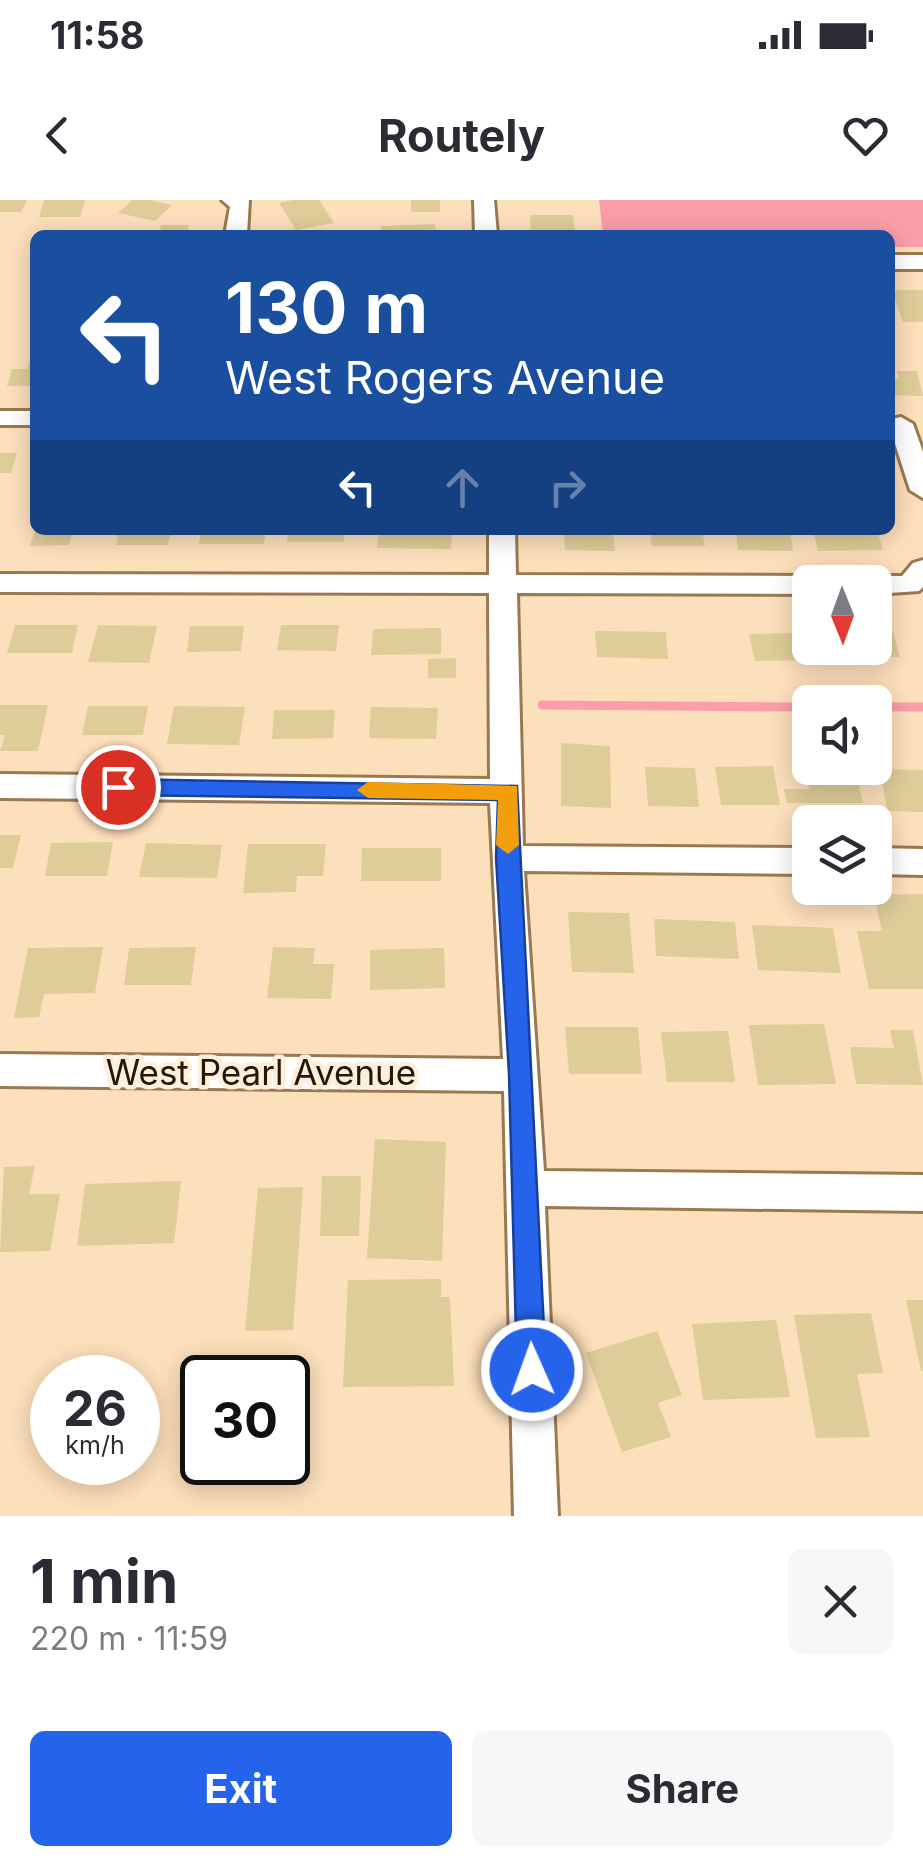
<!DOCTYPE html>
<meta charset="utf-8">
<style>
:root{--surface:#fff;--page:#f7f7f7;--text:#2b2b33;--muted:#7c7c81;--accent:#2563eb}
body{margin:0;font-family:Inter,sans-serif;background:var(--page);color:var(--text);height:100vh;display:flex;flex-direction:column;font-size:38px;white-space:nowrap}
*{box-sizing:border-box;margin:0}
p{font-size:32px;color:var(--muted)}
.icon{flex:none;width:55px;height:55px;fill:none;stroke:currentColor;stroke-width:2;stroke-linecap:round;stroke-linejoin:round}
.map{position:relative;height:1316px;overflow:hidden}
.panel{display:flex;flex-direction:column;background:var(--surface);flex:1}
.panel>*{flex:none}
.top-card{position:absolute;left:30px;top:30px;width:865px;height:305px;border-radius:15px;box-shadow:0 5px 25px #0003;background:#1a4fa0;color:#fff;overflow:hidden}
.needle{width:65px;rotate:179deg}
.controls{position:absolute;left:792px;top:365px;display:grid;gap:20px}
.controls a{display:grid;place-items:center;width:100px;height:100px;border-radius:15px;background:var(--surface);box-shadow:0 5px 25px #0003;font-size:50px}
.speed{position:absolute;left:30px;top:1155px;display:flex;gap:20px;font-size:50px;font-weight:700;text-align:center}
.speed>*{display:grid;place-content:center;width:130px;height:130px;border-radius:50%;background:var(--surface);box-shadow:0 5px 25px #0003;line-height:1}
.speed small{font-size:25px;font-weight:400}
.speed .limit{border:5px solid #111;border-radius:15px;background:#fff;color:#111}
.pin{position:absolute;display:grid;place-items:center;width:85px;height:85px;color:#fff;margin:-42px;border:5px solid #fff;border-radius:50%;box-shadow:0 2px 10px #0007}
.me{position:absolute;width:110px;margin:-55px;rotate:358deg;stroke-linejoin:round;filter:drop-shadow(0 0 8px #0008)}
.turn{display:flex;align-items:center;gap:35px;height:210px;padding:0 30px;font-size:45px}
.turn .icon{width:130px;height:130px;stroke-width:2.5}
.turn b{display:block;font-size:70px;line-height:85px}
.lanes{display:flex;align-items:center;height:95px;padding:0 30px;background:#0003;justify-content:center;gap:50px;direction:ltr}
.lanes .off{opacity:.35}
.round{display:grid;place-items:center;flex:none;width:105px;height:105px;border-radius:15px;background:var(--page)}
.overview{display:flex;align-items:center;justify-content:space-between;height:170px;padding:0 30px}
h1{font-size:60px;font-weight:700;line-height:75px}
.cta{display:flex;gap:20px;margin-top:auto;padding:20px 30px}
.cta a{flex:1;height:115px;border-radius:15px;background:var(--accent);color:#fff;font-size:40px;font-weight:700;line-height:115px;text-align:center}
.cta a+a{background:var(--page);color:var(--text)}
.status{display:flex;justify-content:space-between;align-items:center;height:70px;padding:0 50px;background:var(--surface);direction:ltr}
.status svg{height:28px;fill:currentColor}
header{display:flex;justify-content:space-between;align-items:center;height:130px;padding:0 30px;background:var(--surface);font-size:45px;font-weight:700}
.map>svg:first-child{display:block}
.water{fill:#fb9ea9}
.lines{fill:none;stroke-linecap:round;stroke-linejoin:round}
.stream{stroke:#fb9ea9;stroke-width:9}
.building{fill:#decd98}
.street-casing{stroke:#9b794f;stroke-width:6}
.street{fill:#fff;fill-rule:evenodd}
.route{fill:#2563eb;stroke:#184099;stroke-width:2.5}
.slow{fill:#f59e0b}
.labels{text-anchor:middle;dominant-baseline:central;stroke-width:9;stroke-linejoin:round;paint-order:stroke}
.street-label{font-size:35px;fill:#251706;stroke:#feefdd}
</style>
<div class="status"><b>11:58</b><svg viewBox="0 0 49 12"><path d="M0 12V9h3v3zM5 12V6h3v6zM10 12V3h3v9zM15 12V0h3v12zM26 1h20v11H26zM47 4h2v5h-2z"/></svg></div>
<header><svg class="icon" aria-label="back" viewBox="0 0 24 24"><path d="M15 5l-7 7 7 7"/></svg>Routely<svg class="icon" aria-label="heart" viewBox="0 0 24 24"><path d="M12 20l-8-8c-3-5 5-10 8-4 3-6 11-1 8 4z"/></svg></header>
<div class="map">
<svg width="923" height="1316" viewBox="0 0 923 1316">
<rect width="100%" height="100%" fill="#fcdfbb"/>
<path class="water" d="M599,0H923V47H890V35H603Z"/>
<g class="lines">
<path class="stream" d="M542,505L810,507
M875,507H923"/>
</g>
<path class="building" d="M0,0H27L21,12H0Z
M44,0H85L80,17H39Z
M132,0H149L172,5L155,21L118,13Z
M293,0H319L334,23L296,30L279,3Z
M411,0H440V12H411Z
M530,15H573L575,32L531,35Z
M435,24L436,35L381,34V26Z
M161,25H189L187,35H159Z
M891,90H923V122H903Z
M30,160H35V186H7L12,169H27Z
M897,171H917L923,196L890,195V179H899Z
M0,253H17L11,273H0Z
M35,330H73L69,345L30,346Z
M119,330H171L168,345H116Z
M201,330H266L264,344H199Z
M288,330H344V342H287Z
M379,330H452L451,349L377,348Z
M564,330H613L615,351L565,350Z
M649,330H702L705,346H652Z
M736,330H790L793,351L738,350Z
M813,330H877L883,350L818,351Z
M15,425H78L72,453H7Z
M98,425L157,426L149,463L88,462Z
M281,425H339L336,451L277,450Z
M190,426H244L241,451L187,452Z
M441,428V454L371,455L373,429Z
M595,431L666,432L668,459L597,457Z
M875,432H893L900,457L850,458L847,448H875Z
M798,433L804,460L755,461L749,434Z
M456,458V478H428V459Z
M0,505H48L38,551H0L5,535H0Z
M88,506H148L143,535H82Z
M174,506L245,507L239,545L167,544Z
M371,507L438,508L436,539L369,538Z
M274,510H335L333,538L272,539Z
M561,543L610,546L611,608L561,606Z
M804,562H810V568H855L863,603H787L784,589H809Z
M773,566L780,605H721L715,567Z
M645,567L695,568L699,607L648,606Z
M880,569L923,570V612L887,611Z
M0,635H21L13,668H0Z
M113,642L107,676H45L51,643Z
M146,643L222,645L217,678L139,677Z
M248,644H326L323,676H297L296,692L243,693Z
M362,648H441V681H361Z
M923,694V789H869L857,731H882L874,695Z
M568,712L629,713L634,773L572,772Z
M654,719L735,722L739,759L656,756Z
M752,725L833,728L841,773L758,770Z
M103,747L95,793L44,794L39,817L14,818L28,748Z
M196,747L191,785H124L129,748Z
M273,747L315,748L313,764H334L331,799L267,798Z
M444,748L445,788L370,790V750Z
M824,824L836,884L758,885L749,825Z
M565,827H638L642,874H569Z
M890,830H913L923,885L856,884L850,847L894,848Z
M728,831L735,882H667L661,832Z
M375,939L446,942L442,1061L367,1058Z
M35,966L29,994H60L50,1051L0,1052L4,967Z
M322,976H361L359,1036H320Z
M181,981L174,1043L77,1046L85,984Z
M303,987L293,1130L245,1131L258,988Z
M441,1079V1097H450L454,1186L343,1187L348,1080Z
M906,1100H923V1171H921Z
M871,1113L883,1173L857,1174L870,1237L816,1238L794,1115Z
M776,1120L790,1197L703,1200L692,1124Z
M657,1131L682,1195L658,1203L671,1237L622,1252L586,1153Z"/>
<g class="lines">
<defs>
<path id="street" d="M222,0H249L247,35H225L230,7Z
M474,0H494L497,35H475Z
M890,55H923V69H890Z
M0,211H35V225H0Z
M901,217L913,224L923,252V298L910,290L890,228L892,219Z
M489,330H515L516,375L810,376L822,382H810V394L517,393L523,646L810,648V674L524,671L544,971L923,975V1011L545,1006L558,1316H514L504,891L0,886V854L503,859L490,603L0,598V574L490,579L489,393L0,392V374L489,375Z
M923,360V387L919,391L875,394V382H863L875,376H902L913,363Z
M875,648L923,649V675L875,674Z"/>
</defs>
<use href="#street" class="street-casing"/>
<use href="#street" class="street"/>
</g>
<path class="route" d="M118,579L517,586L546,1170L542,1180L532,1185L521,1180L517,1170L509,874L496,658L498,600L118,595L107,587Z"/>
<path class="slow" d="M368,582L517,586L519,645L508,654L496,645L498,600L368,598L357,590Z"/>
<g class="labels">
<g class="street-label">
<text x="261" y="872">West Pearl Avenue</text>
</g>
</g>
</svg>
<div class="controls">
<a><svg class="needle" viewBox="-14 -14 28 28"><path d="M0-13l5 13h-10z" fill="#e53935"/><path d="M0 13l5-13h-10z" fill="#7c7c81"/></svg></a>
<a><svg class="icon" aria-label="sound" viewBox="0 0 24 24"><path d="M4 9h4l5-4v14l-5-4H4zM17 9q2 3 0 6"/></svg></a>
<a><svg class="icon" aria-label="layers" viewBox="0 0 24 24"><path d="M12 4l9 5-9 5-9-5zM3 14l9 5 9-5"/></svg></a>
</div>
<div class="speed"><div>26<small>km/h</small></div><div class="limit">30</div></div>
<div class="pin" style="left:118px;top:587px;background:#d93025"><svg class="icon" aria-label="arrive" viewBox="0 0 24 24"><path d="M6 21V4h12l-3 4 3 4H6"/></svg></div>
<svg class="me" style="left:532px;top:1170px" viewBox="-20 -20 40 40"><circle r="17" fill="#2563eb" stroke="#fff" stroke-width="3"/><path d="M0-11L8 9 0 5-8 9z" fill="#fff"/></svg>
<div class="top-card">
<div class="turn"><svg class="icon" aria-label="left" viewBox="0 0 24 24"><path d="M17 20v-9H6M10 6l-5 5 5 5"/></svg><div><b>130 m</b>West Rogers Avenue</div></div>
<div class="lanes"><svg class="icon" aria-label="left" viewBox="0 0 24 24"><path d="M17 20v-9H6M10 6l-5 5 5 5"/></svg><svg class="icon off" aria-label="ahead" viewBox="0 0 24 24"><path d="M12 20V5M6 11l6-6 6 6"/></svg><svg class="icon off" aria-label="right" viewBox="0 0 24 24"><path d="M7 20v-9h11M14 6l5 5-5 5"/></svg></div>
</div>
</div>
<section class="panel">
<div class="overview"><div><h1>1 min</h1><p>220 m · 11:59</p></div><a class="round"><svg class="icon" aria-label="close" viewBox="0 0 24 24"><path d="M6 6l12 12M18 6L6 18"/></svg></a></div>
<div class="cta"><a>Exit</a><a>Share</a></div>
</section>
